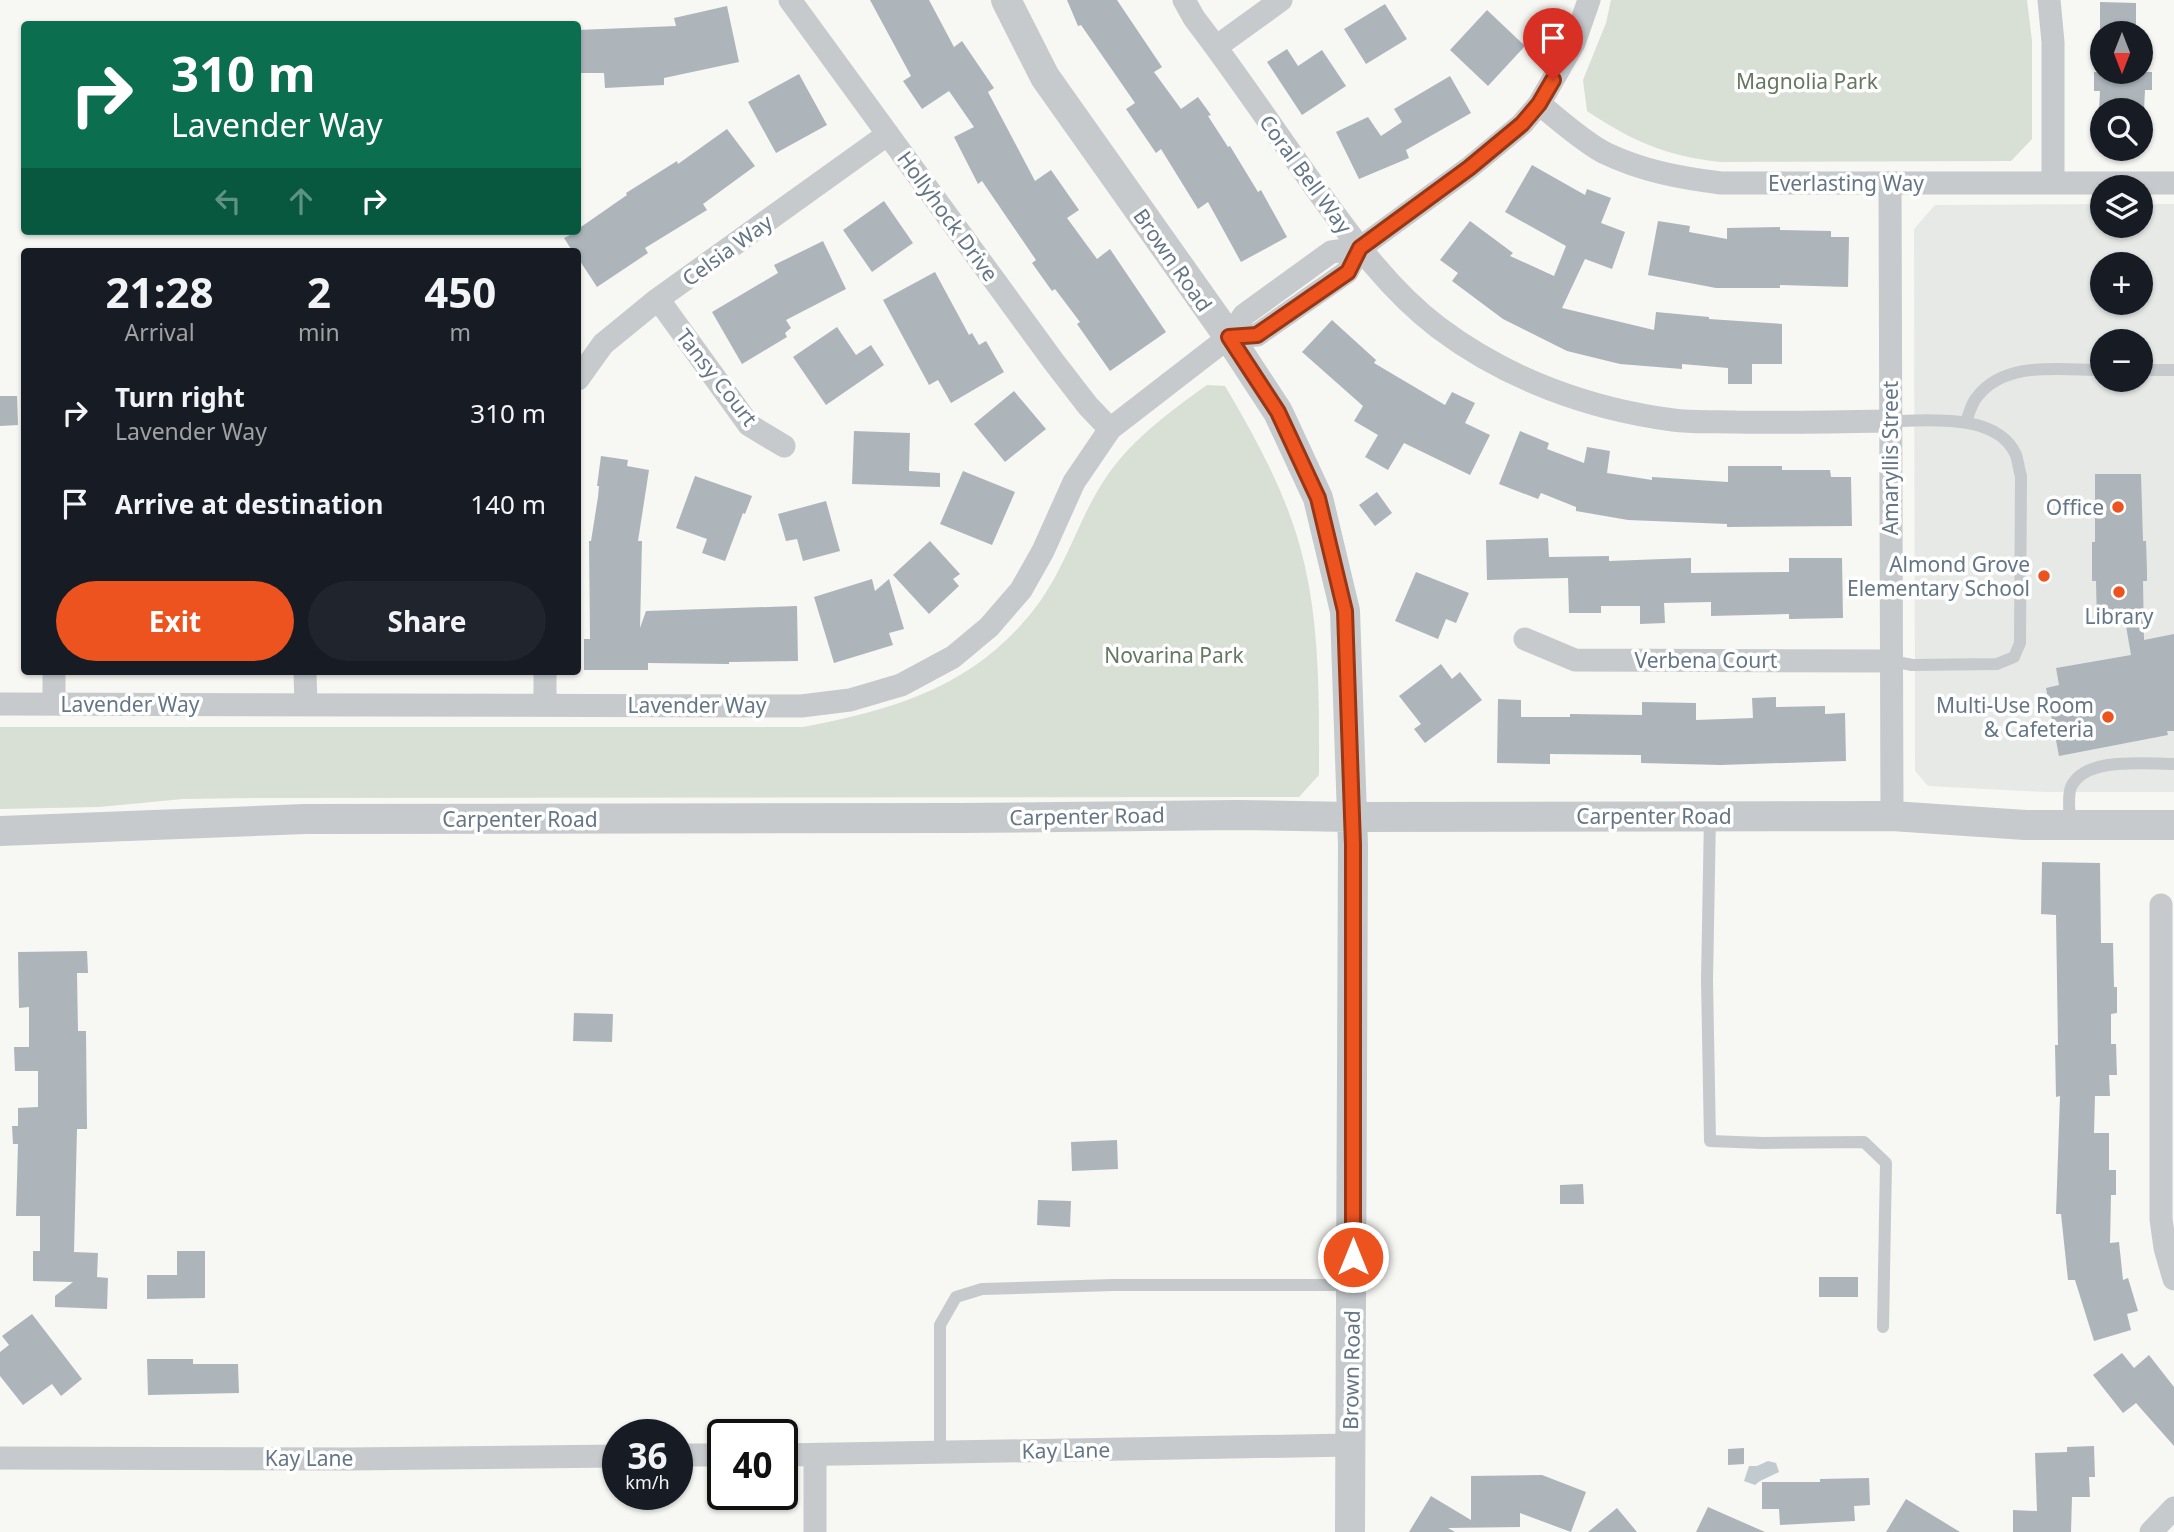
<!DOCTYPE html>
<meta charset="utf-8">
<style>
:root{--surface:#171b24;--page:#20242c;--text:#f1f3f6;--muted:#9ea1a6;--accent:#ec531f}
body{margin:0;font-family:"Noto Sans",sans-serif;background:var(--page);color:var(--text);height:100vh;display:flex;flex-direction:column;font-size:26px;white-space:nowrap}
*{box-sizing:border-box;margin:0}
p{font-size:23px;color:var(--muted)}
.icon{flex:none;width:38px;height:38px;fill:none;stroke:currentColor;stroke-width:2;stroke-linecap:round;stroke-linejoin:round}
.map{position:relative;flex:1;overflow:hidden}
.side{position:absolute;left:21px;top:248px;width:560px;height:427px;display:flex;flex-direction:column;background:var(--surface);border-radius:7px;box-shadow:0 2px 5px #0004}
.side>*{flex:none}
.hud{position:absolute;left:21px;top:21px;width:560px;height:214px;border-radius:7px;box-shadow:0 2px 5px #0004;background:#0b6e4f;color:#fff;overflow:hidden}
.needle{width:46px;rotate:180deg}
.buttons{position:absolute;left:2090px;top:21px;display:grid;gap:14px}
.buttons a{display:grid;place-items:center;width:63px;height:63px;border-radius:50%;background:var(--surface);box-shadow:0 2px 5px #0004;font-size:35px}
.speed{position:absolute;left:602px;top:1419px;display:flex;gap:14px;font-size:35px;font-weight:700;text-align:center}
.speed>*{display:grid;place-content:center;width:91px;height:91px;border-radius:50%;background:var(--surface);box-shadow:0 2px 5px #0004;line-height:1}
.speed small{font-size:18px;font-weight:400}
.speed .limit{border:4px solid #111;border-radius:10px;background:#fff;color:#111}
.pin{position:absolute;display:grid;place-items:center;width:60px;height:60px;color:#fff;margin:-72px -30px;border-radius:50% 50% 50% 0;rotate:-45deg;box-shadow:0 0 7px #0007}
.pin .icon{rotate:45deg}
.me{position:absolute;width:77px;margin:-38px;rotate:0deg;stroke-linejoin:round;filter:drop-shadow(0 0 5px #0008)}
.turn{display:flex;align-items:center;gap:24px;height:147px;padding:0 35px;font-size:32px}
.turn .icon{width:91px;height:91px;stroke-width:2.5}
.turn b{display:block;font-size:49px;line-height:60px}
.lanes{display:flex;align-items:center;height:66px;padding:0 35px;background:#0003;justify-content:center;gap:35px;direction:ltr}
.lanes .off{opacity:.35}
.eta{display:flex;justify-content:space-evenly;align-items:center;height:119px;text-align:center}
.eta b{font-size:42px;font-weight:700;line-height:49px}
.button{display:flex;gap:14px;margin-top:auto;padding:14px 35px}
.button a{flex:1;height:80px;border-radius:42px;background:var(--accent);color:#fff;font-size:28px;font-weight:700;line-height:80px;text-align:center}
.button a+a{background:var(--page);color:var(--text)}
ul{padding:0;list-style:none}
li{display:flex;align-items:center;gap:21px;height:91px;padding:0 35px}
li div{flex:1}
li b{display:block;font-size:26px}
li em{font-style:normal}
.map>svg:first-child{display:block}
.built{fill:#e7e9e7;fill-rule:evenodd}
.green{fill:#d8dfd4}
.water{fill:#c0cacf}
.building{fill:#adb5bb}
.lines{fill:none;stroke-linecap:round;stroke-linejoin:round}
.service{stroke:#c6cacd;stroke-width:12}
.minor{stroke:#c6cacd;stroke-width:23}
.tertiary{stroke:#c6cacd;stroke-width:30}
.route-casing{stroke:#993614;stroke-width:18}
.route{stroke:#ec531f;stroke-width:12}
.poi-dot{fill:#ec531f;stroke:#fff;stroke-width:2.5}
.labels{text-anchor:middle;dominant-baseline:central;stroke-width:7;stroke-linejoin:round;paint-order:stroke}
.park-label{font-size:21px;fill:#64785f;stroke:#fff}
.street-label{font-size:21px;fill:#647686;stroke:#fff}
.poi-label{font-size:21px;fill:#647686;stroke:#fff;text-anchor:end}
</style>
<div class="map">
<svg width="2174" height="1532" viewBox="0 0 2174 1532">
<rect width="100%" height="100%" fill="#f7f7f3"/>
<path class="built" d="M2102,204V226H2140V204H2174V792H2046L1928,786L1915,771L1914,229L1935,205ZM2102,264H2140V303H2102ZM2102,341H2140V380H2102Z"/>
<path class="green" d="M1611,0H2027L2032,41V139L2011,161L1720,162C1666,156 1632,141 1587,111L1583,80L1606,23Z
M1207,385L1225,386C1251,430 1275,473 1292,521C1321,603 1319,690 1319,775L1299,797L253,798L183,799L99,807L0,809V727H803C899,709 981,684 1041,600C1069,560 1081,512 1109,473C1136,436 1171,411 1207,385Z"/>
<path class="water" d="M1768,1461L1776,1463L1779,1472L1760,1481L1755,1485L1744,1481L1749,1466H1757Z"/>
<path class="building" d="M870,0H929L954,47L962,41L994,88L988,92L1035,181L1051,170L1079,210L1067,218L1097,259L1110,249L1166,332L1110,371L1077,324L1080,322L1055,289L1052,291L1032,263L1036,260L982,181L978,184L954,137L974,127L949,91L922,109L903,81L911,76Z
M1067,0H1117L1162,67L1154,72L1181,109L1198,97L1211,115L1208,116L1228,147L1230,146L1258,192L1261,190L1287,237L1241,262L1208,202L1198,209L1161,149L1156,153L1126,109L1135,103L1081,25L1078,26Z
M2100,2L2136,3V33H2100Z
M1385,4L1407,39L1366,64L1344,29Z
M727,6L739,62L664,78V85L605,88L604,73H578V30L676,26L674,18Z
M1487,10L1525,46L1488,86L1450,50Z
M1287,49L1298,66L1322,50L1346,86L1302,115L1267,62Z
M2094,72H2152V90H2145L2144,110H2099L2100,91H2094Z
M799,74L827,125L776,153L748,102Z
M1450,76L1471,113L1406,150L1409,158L1359,179L1336,132L1368,117L1381,136L1402,122L1394,109Z
M727,129L755,166L703,204L707,210L645,248L648,253L597,287L578,258V252H573L564,238L578,231V229L627,195L626,193L677,161L678,164Z
M1532,165L1585,195L1587,189L1611,198L1601,223L1625,232L1612,269L1585,259L1562,308L1654,330L1656,312L1709,317V319L1782,324V364H1752V384H1728V368L1682,364V369L1620,364L1567,351L1503,319L1452,281L1458,273L1440,260L1470,221L1513,253L1510,256L1554,276L1566,246L1505,212Z
M884,201L913,243L872,272L843,230Z
M1658,221L1690,226L1689,232L1727,239V228L1780,227V230L1831,231V237H1849L1848,287L1780,285V288H1716L1648,275Z
M823,241L846,289L786,320L791,328L785,333L787,337L742,364L712,312L778,273L774,265Z
M935,272L969,335L972,333L979,345L986,341L1004,372L951,403L938,380L929,385L883,300Z
M1332,320L1376,360L1374,363L1445,405L1452,392L1475,403L1465,423L1490,435L1470,475L1404,443L1388,470L1365,457L1378,435L1354,421L1363,406L1302,352Z
M837,327L856,355L871,345L884,365L826,405L793,357Z
M1014,391L1046,429L1005,462L974,424Z
M0,396H17L18,425L0,426Z
M854,431L910,433L909,471L940,473V487L852,484Z
M1520,431L1549,443L1547,449L1584,463L1587,447L1610,451L1607,473L1652,480V477L1728,482V466H1782V470H1830L1831,477H1851L1852,526L1727,527V524L1628,520L1576,511V507L1541,493L1538,499L1499,484Z
M601,456L628,460L627,466L649,470L638,541H642L640,628L646,611L797,606L798,661L729,662V664L648,663V670H584V639H590L589,541H591L598,497L599,486H597Z
M963,471L1015,492L992,545L940,524Z
M2095,474H2141L2143,541H2146L2147,571V581H2143L2144,640L2174,634V731H2167L2168,735L2059,756L2046,688L2059,685L2056,668L2131,655L2126,626H2097L2096,581H2092V542H2095Z
M695,476L752,496L745,514L743,513L725,561L702,553L707,539L676,528Z
M1377,492L1392,513L1375,526L1359,505Z
M826,501L840,551L803,561L797,539L786,541L778,514Z
M1548,538L1549,557L1609,556V561L1691,558V573L1789,572V558H1842L1843,618L1789,619V614L1711,616V602L1664,603L1665,623L1640,624V606H1601V613H1569L1568,578L1487,580L1486,540Z
M930,541L960,574L953,579L959,586L929,614L893,575Z
M1416,572L1469,593L1456,623L1446,619L1438,639L1395,621Z
M872,579L875,591L889,579L904,629L889,633L893,645L834,663L814,597Z
M1441,664L1452,679L1460,672L1482,700L1425,743L1414,729L1421,724L1399,696Z
M1776,697V707L1825,706V714L1845,713L1846,761L1721,765L1641,763V755L1550,754V764L1497,763L1498,699L1521,700V717H1570V714L1642,715V702L1696,703V720L1753,718L1752,698Z
M2042,862L2100,863L2101,943H2113L2114,987H2117V1013L2111,1014V1044H2116L2117,1075H2109L2110,1096H2095L2094,1133H2109V1170H2116V1195H2111L2110,1243L2119,1242L2123,1280L2128,1278L2138,1311L2127,1314L2131,1330L2094,1341L2075,1280H2068L2061,1214H2056L2060,1096L2056,1097L2055,1045H2058L2056,915L2041,914Z
M87,951L88,973H77L78,1031H86L87,1129H77L74,1252L98,1253L97,1277L108,1278L107,1309L55,1307V1296L73,1282L33,1281V1251H40V1216H16L18,1144H13L12,1126H18V1108L38,1107V1071H15L14,1047H29V1007L19,1008L18,952Z
M574,1013L613,1014L612,1042L573,1041Z
M1117,1140L1118,1169L1072,1171L1071,1142Z
M1583,1184L1584,1204H1560V1185Z
M1038,1200L1071,1201L1070,1227L1037,1225Z
M177,1251H205V1298L147,1299V1275H177Z
M1819,1277H1858V1297H1819Z
M32,1314L82,1379L61,1396L52,1384L23,1405L0,1376V1352L9,1345L2,1336Z
M2122,1353L2134,1368L2149,1355L2174,1387V1446L2136,1403L2123,1413L2093,1375Z
M147,1359H193V1364H238L239,1393L148,1395Z
M2094,1446L2095,1477H2089L2090,1497H2072L2071,1532H2013V1510L2037,1511L2035,1453L2067,1452V1447Z
M1744,1448V1464L1728,1465V1449Z
M1542,1475L1586,1492L1571,1532L1520,1513V1527L1448,1528L1455,1532H1409L1431,1496L1471,1520V1476Z
M1869,1478L1870,1505L1854,1506L1855,1521L1780,1525L1779,1509H1762V1482H1820V1479Z
M1906,1499L1960,1532H1886Z
M1708,1507L1765,1532H1696Z
M1617,1508L1637,1532H1588Z"/>
<g class="lines">
<path class="service" d="M2140,370H2174
M1890,421C1927,421 1997,412 2016,455C2018,461 2019,470 2021,476L2020,643L2014,657L1997,664L1912,665L1892,661
M1966,422C1969,414 1971,404 1977,397C2005,360 2061,370 2102,370
M1710,816L1707,980L1710,1141L1763,1143L1864,1142L1886,1163L1883,1327
M2070,825C2070,814 2067,798 2071,787C2085,756 2146,764 2174,764
M940,1453V1325L956,1297L982,1289L1113,1285H1352"/>
<path class="minor" d="M790,0L1054,362L1088,406L1110,429
M1184,0L1194,18C1237,74 1276,133 1317,190C1353,240 1390,291 1439,328C1507,379 1589,409 1673,420C1694,423 1716,421 1736,422C1788,423 1838,422 1890,421
M2049,0L2053,42V183
M1216,47L1281,0
M1539,104C1560,120 1582,141 1605,153C1642,171 1681,178 1721,183H2174
M1890,183L1892,816
M658,299L749,425L784,446
M1229,337L1257,335L1347,272L1360,248L1469,168L1522,124L1539,104L1574,43L1589,0
M578,379L603,344L658,299L888,134
M1525,639L1575,660L1892,661
M54,672V704
M305,672L306,705
M545,672V705
M0,704L801,706L850,700L901,685L953,657L989,627L1021,590L1043,551L1074,482L1110,429L1229,337L1244,315L1331,252L1360,248
M2161,905V1219L2165,1248L2174,1279
M677,1455H723
M782,1455L1350,1445
M0,1458L348,1459L618,1456
M815,1532V1455
M2151,1532L2174,1508"/>
<path class="tertiary" d="M1006,0L1045,77L1229,337L1278,412L1318,498L1345,611L1353,845L1350,1532
M0,831L305,819L961,818L1237,815L1351,817L1892,816L2025,825H2174"/>
</g>
<g class="lines">
<defs>
<path id="route" d="M1353,1257V845L1345,611L1318,498L1278,412L1229,337L1257,335L1348,272L1360,248L1469,168L1522,124L1539,104L1553,80"/>
</defs>
<use href="#route" class="route-casing"/>
<use href="#route" class="route"/>
</g>
<g class="poi-dot">
<circle cx="2118" cy="507" r="7"/>
<circle cx="2044" cy="576" r="7"/>
<circle cx="2119" cy="592" r="7"/>
<circle cx="2108" cy="717" r="7"/>
</g>
<g class="labels">
<g class="park-label">
<text x="1807" y="81">Magnolia Park</text>
<text x="1174" y="655">Novarina Park</text>
</g>
<g class="street-label">
<text transform="translate(1306 174) rotate(54)">Coral Bell Way</text>
<text x="1846" y="183">Everlasting Way</text>
<text transform="translate(948 216) rotate(54)">Hollyhock Drive</text>
<text transform="translate(727 250) rotate(-36)">Celsia Way</text>
<text transform="translate(1173 260) rotate(55)">Brown Road</text>
<text transform="translate(717 377) rotate(52)">Tansy Court</text>
<text transform="translate(1890 458) rotate(-90)">Amaryllis Street</text>
<text x="1706" y="660">Verbena Court</text>
<text x="130" y="704">Lavender Way</text>
<text x="697" y="705">Lavender Way</text>
<text transform="translate(1087 816) rotate(-1)">Carpenter Road</text>
<text x="1654" y="816">Carpenter Road</text>
<text x="520" y="819">Carpenter Road</text>
<text transform="translate(1351 1370) rotate(-89)">Brown Road</text>
<text transform="translate(1066 1450) rotate(-1)">Kay Lane</text>
<text x="309" y="1458">Kay Lane</text>
</g>
<g class="poi-label">
<text x="2104" y="507">Office</text>
<text x="2030" y="564">Almond Grove<tspan x="2030" dy="24">Elementary School</tspan></text>
<text x="2119" y="616" text-anchor="middle">Library</text>
<text x="2094" y="705">Multi-Use Room<tspan x="2094" dy="24">&amp; Cafeteria</tspan></text>
</g>
</g>
</svg>
<div class="buttons">
<a><svg class="needle" viewBox="-14 -14 28 28"><path d="M0-13l5 13h-10z" fill="#e53935"/><path d="M0 13l5-13h-10z" fill="#9ea1a6"/></svg></a>
<a><svg class="icon" aria-label="search" viewBox="0 0 24 24"><circle cx="10" cy="10" r="6"/><path d="M15 15l6 6"/></svg></a>
<a><svg class="icon" aria-label="layers" viewBox="0 0 24 24"><path d="M12 4l9 5-9 5-9-5zM3 14l9 5 9-5"/></svg></a>
<a>+</a>
<a>−</a>
</div>
<div class="speed"><div>36<small>km/h</small></div><div class="limit">40</div></div>
<div class="pin" style="left:1553px;top:80px;background:#d93025"><svg class="icon" aria-label="arrive" viewBox="0 0 24 24"><path d="M6 21V4h12l-3 4 3 4H6"/></svg></div>
<svg class="me" style="left:1353px;top:1257px" viewBox="-20 -20 40 40"><circle r="17" fill="#ec531f" stroke="#fff" stroke-width="3"/><path d="M0-11L8 9 0 5-8 9z" fill="#fff"/></svg>
<div class="hud">
<div class="turn"><svg class="icon" aria-label="right" viewBox="0 0 24 24"><path d="M7 20v-9h11M14 6l5 5-5 5"/></svg><div><b>310 m</b>Lavender Way</div></div>
<div class="lanes"><svg class="icon off" aria-label="left" viewBox="0 0 24 24"><path d="M17 20v-9H6M10 6l-5 5 5 5"/></svg><svg class="icon off" aria-label="ahead" viewBox="0 0 24 24"><path d="M12 20V5M6 11l6-6 6 6"/></svg><svg class="icon" aria-label="right" viewBox="0 0 24 24"><path d="M7 20v-9h11M14 6l5 5-5 5"/></svg></div>
</div>
<section class="side">
<div class="eta">
<div><b>21:28</b><p>Arrival</p></div>
<div><b>2</b><p>min</p></div>
<div><b>450</b><p>m</p></div>
</div>
<ul>
<li><svg class="icon" aria-label="right" viewBox="0 0 24 24"><path d="M7 20v-9h11M14 6l5 5-5 5"/></svg><div><b>Turn right</b><p>Lavender Way</p></div><em>310 m</em></li>
<li><svg class="icon" aria-label="arrive" viewBox="0 0 24 24"><path d="M6 21V4h12l-3 4 3 4H6"/></svg><div><b>Arrive at destination</b></div><em>140 m</em></li>
</ul>
<div class="button"><a>Exit</a><a>Share</a></div>
</section>
</div>
